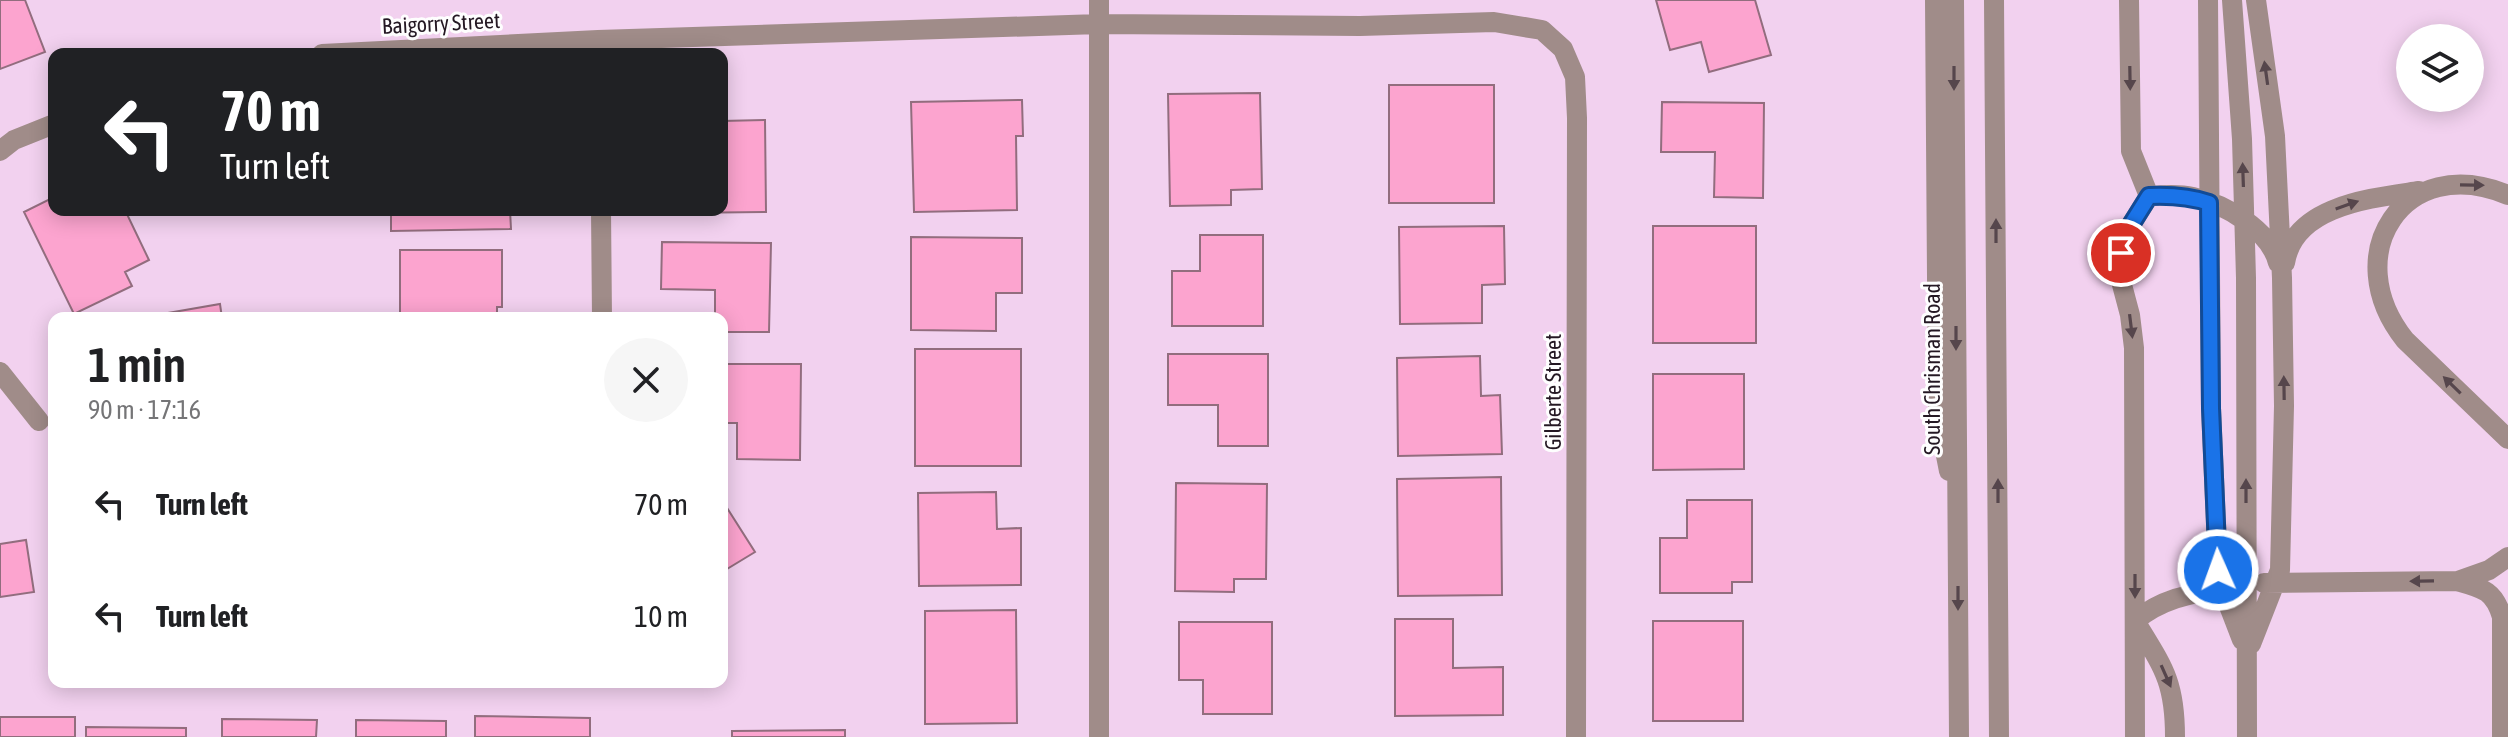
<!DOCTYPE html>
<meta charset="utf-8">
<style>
:root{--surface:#fff;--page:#f6f6f6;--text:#202124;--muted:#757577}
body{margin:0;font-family:"Asap Condensed",sans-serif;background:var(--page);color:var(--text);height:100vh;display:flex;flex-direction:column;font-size:30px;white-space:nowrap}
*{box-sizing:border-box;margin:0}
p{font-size:26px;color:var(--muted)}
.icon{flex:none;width:44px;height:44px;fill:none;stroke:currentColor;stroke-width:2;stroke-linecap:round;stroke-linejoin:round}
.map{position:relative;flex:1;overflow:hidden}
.side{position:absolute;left:48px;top:312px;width:680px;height:376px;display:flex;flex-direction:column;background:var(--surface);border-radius:16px;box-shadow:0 4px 20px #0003}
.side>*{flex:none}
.banner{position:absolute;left:48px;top:48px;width:680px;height:168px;border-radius:16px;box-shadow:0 4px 20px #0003;background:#202124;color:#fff;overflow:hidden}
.fabs{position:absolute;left:2396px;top:24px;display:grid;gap:16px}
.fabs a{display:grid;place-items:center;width:88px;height:88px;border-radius:50%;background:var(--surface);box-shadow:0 4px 20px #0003;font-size:40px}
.pin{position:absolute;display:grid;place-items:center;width:68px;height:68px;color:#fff;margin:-34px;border:4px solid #fff;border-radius:50%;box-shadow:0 2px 8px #0007}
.me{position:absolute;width:88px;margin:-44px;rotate:358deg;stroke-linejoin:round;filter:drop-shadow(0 0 6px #0008)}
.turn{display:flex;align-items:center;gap:28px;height:168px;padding:0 40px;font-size:36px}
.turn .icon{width:104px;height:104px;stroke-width:2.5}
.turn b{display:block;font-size:56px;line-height:68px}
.round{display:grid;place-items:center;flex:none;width:84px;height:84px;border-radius:42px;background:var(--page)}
.summary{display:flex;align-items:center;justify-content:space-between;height:136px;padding:0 40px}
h1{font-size:48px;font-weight:600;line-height:60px}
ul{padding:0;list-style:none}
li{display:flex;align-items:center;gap:24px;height:112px;padding:0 40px}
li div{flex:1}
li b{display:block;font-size:30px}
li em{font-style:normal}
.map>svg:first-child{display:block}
.building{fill:#fca4cf;stroke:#926d7e;stroke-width:2}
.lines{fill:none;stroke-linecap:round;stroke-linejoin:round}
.minor{stroke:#a08c89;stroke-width:20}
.oneway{fill:#56464c}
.route-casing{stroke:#114b97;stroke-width:20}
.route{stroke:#1a73e8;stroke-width:14}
.labels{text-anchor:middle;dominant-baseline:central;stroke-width:6;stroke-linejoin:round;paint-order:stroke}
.street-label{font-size:22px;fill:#241823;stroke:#fefefe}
</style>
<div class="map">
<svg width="2508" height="737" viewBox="0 0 2508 737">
<rect width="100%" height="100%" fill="#f2d1ef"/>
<path class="building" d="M0,0H25L45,52L0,69Z
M1656,0H1755L1771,55L1709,72L1701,42L1670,50Z
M1389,85H1494V203H1389Z
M1260,93L1262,189L1231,190V205L1170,206L1168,94Z
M1022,100L1023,136H1016L1017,210L914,212L911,102Z
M1662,102L1764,103L1763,198L1714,197L1715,152H1661Z
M765,120L766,212L677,213V210H722V121Z
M54,197V210H125L149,260L125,272L132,286L74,314L24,212Z
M391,210H510L511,229L391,231Z
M1504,226L1505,284L1482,285V323L1400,324L1399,227Z
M1653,226H1756V343H1653Z
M1200,235H1263V326H1172V271H1200Z
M911,237L1022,238V293H996V331L911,330Z
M662,242L771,243L769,332H722V318H715V290L661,289Z
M400,250H502V307H497V318H400Z
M220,304L222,318H139Z
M915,349H1021V466H915Z
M1168,354H1268V446H1218V405H1168Z
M1480,356L1481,396L1500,395L1502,454L1398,456L1397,358Z
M722,364H801L800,460L737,459V423H722Z
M1653,374H1744V469L1653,470Z
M1501,477L1502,595L1398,596L1397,479Z
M1176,483L1267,484L1266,579H1234V592L1175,591Z
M996,492L997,529L1021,528V585L919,586L918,493Z
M722,500L755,552L722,572Z
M1687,500H1752V582H1732V593H1660V538H1687Z
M26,540L34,592L0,597V544Z
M1016,610L1017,723L925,724V611Z
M1395,619H1453V668L1503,667V715L1395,716Z
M1653,621H1743V721H1653Z
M1179,622H1272V714H1203V680H1179Z
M475,716L590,718V737H475Z
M0,717H75V737H0Z
M222,719L317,720L316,737H222Z
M356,720L446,721V737H356Z
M86,727L186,728V737H86Z
M845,730V737H732V731Z"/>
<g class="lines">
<path class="minor" d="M1099,0V737
M1935,0L1938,415L1949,471
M1954,0L1959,737
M1994,0L1999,737
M2129,0L2131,151L2149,196L2129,228L2121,253V281L2130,315L2134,348L2135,737
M2208,0L2211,408L2218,570L2222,588L2242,640
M2232,0L2242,139L2246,278L2247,737
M322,54L598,40L1099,24L1360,26L1494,22L1542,30L1563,49L1575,77L1577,118L1576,737
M0,151L14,140L54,124
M2508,195C2404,151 2337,255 2405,340L2508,439
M2149,196C2164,195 2179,194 2193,197C2225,204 2270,230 2278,263
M601,210L602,318
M2285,263C2294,205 2373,198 2419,191
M0,372L39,421
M2458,581L2489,570L2508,557
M2264,583L2457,581C2482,588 2494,590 2502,617V737
M2251,644L2280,570L2284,406L2282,278L2275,136L2256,0
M2175,737C2175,681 2163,667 2135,621C2163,597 2196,593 2233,586"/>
</g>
<defs><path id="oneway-solid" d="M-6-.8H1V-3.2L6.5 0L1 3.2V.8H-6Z" transform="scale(2)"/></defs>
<g class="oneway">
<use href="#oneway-solid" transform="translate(2266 73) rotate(-98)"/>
<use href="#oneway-solid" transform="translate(1954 78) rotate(90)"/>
<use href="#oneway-solid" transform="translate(2130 78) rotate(89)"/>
<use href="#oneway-solid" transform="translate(2243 175) rotate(-92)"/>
<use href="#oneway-solid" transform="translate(2472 185) rotate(1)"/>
<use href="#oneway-solid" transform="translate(2347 205) rotate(-19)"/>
<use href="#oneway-solid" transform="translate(1996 231) rotate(-90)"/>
<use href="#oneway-solid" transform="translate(2131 326) rotate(83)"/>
<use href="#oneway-solid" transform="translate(1956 338) rotate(90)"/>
<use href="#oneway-solid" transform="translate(2452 385) rotate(-136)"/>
<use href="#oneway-solid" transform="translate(2284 388) rotate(-91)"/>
<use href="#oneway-solid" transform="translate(1998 491) rotate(-90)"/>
<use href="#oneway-solid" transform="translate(2246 491) rotate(-90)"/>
<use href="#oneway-solid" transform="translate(2422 581) rotate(179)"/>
<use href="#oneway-solid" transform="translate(2135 586) rotate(90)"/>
<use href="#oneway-solid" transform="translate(1958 598) rotate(90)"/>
<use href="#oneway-solid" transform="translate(2166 676) rotate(66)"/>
</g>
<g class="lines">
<defs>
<path id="route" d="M2121,253L2129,228L2149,196C2171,195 2189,196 2209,203L2211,408L2218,570"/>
</defs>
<use href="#route" class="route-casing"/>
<use href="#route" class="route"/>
</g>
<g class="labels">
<g class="street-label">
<text transform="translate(441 23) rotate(-3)">Baigorry Street</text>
<text transform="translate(1932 369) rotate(-90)">South Chrisman Road</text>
<text transform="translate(1553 392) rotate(-90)">Gilberte Street</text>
</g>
</g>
</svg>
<div class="fabs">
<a><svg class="icon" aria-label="layers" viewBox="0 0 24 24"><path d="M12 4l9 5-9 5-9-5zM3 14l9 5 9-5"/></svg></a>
</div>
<div class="pin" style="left:2121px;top:253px;background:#d93025"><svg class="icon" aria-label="arrive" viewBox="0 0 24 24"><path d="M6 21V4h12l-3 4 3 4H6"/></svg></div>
<svg class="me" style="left:2218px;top:570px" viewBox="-20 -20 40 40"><circle r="17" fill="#1a73e8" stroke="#fff" stroke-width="3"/><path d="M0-11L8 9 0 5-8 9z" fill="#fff"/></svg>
<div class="banner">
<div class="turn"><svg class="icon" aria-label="left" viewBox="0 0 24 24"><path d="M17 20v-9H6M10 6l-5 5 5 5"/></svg><div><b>70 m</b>Turn left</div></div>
</div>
<section class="side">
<div class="summary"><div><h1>1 min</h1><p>90 m · 17:16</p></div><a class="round"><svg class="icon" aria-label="close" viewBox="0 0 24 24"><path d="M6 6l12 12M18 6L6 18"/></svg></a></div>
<ul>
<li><svg class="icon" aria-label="left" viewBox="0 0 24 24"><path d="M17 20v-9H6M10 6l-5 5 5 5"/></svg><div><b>Turn left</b></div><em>70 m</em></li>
<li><svg class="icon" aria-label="left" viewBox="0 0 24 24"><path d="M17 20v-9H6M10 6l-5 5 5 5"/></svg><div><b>Turn left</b></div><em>10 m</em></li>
</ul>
</section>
</div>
